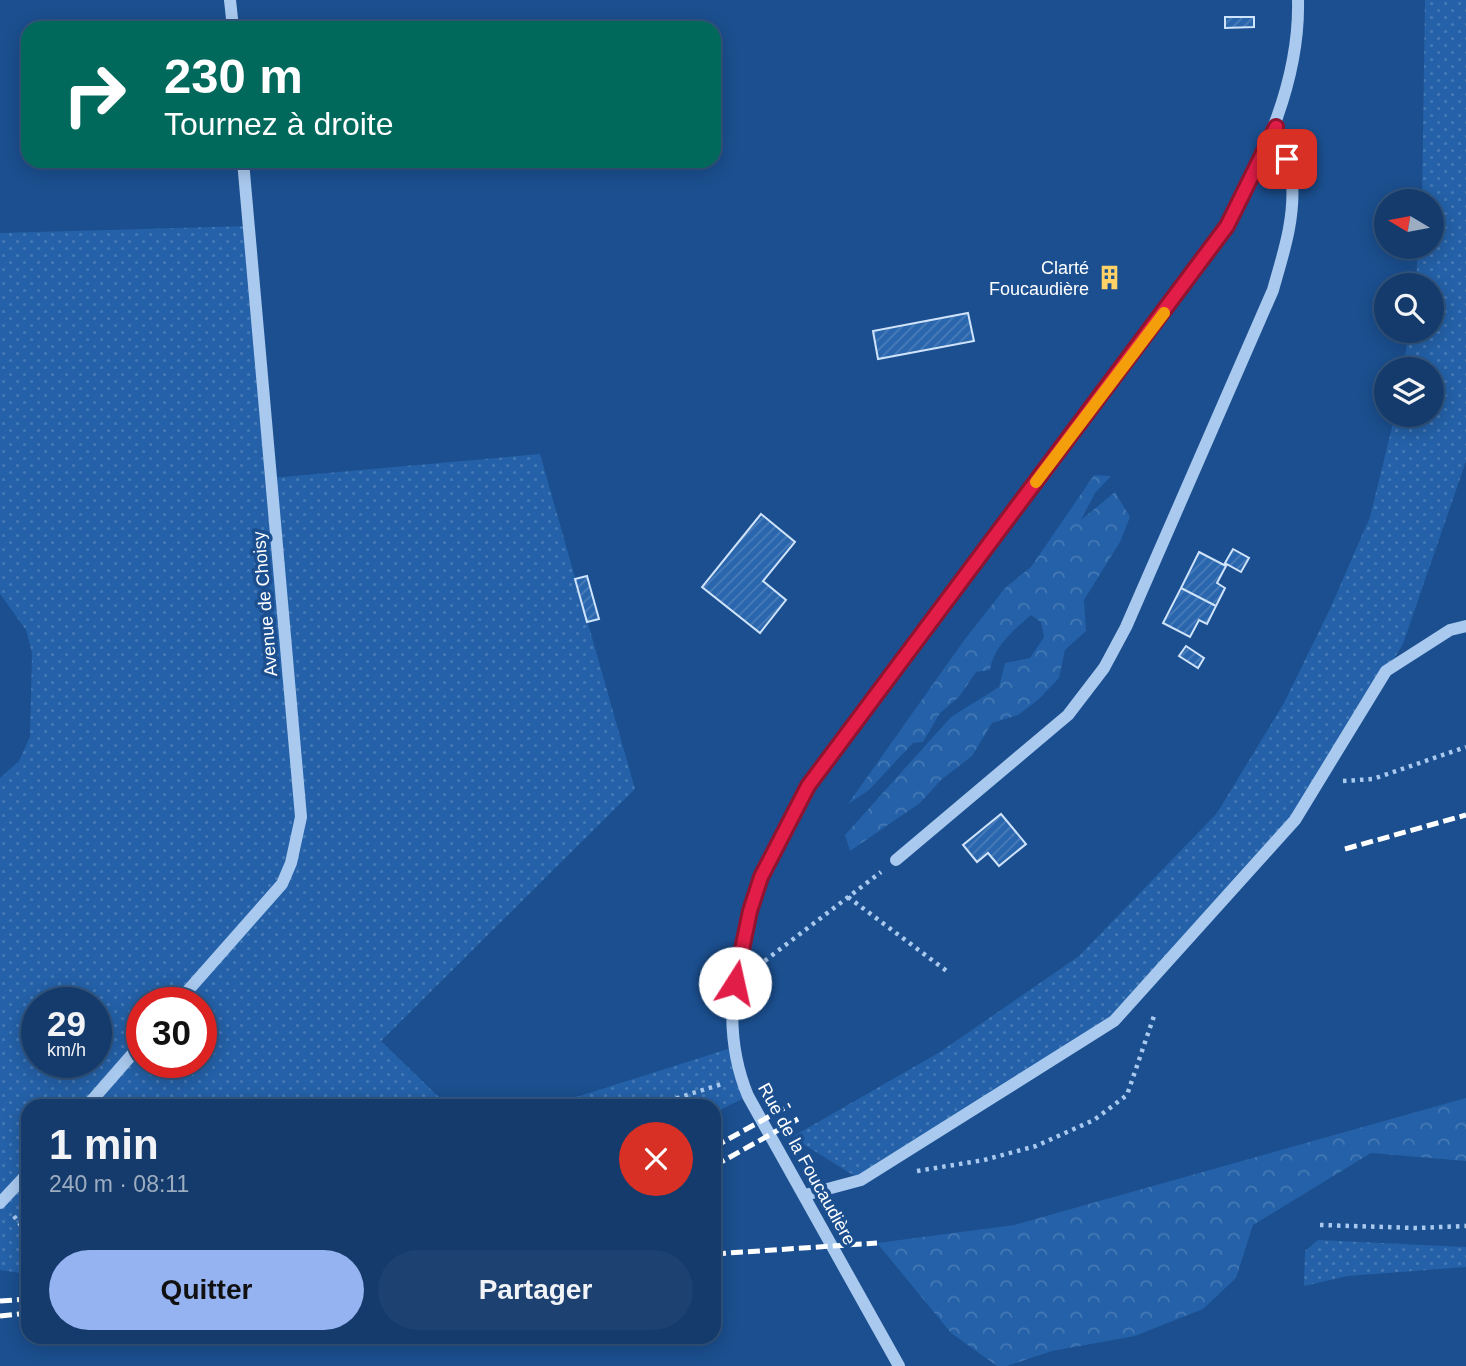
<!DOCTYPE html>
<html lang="fr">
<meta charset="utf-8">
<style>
:root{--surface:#143b6b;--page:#1d4271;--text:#f1f3f6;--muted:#9dadc1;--line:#33557e;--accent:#95b2f1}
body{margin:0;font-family:Arial,sans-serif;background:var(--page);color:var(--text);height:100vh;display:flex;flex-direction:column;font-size:26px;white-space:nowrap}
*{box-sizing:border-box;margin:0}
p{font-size:23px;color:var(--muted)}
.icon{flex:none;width:38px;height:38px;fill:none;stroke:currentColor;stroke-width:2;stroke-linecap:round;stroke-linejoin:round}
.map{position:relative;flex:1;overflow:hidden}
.side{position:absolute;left:21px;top:1099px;width:700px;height:245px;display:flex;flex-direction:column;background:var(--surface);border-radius:21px;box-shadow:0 4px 18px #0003,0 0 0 2px var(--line)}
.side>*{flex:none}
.guide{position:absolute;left:21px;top:21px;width:700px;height:147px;border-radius:21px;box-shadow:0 4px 18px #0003,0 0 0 2px var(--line);background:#00695c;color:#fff;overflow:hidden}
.needle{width:46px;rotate:280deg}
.buttons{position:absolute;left:1374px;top:189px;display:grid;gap:14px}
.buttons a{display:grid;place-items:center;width:70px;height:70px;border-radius:50%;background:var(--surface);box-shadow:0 4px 18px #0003,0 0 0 2px var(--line);font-size:35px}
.speed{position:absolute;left:21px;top:987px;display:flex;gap:14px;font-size:35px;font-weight:700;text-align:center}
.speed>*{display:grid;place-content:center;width:91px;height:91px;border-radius:50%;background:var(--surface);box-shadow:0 4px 18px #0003,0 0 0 2px var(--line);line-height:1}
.speed small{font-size:18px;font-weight:400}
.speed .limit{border:10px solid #d22;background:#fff;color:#111}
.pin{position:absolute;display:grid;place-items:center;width:60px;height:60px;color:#fff;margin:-30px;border-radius:14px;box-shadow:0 4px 10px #0006}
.me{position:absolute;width:77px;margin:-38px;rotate:10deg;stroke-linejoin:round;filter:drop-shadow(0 0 5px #0008)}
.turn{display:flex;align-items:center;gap:24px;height:147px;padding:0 28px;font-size:32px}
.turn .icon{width:91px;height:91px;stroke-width:2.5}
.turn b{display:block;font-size:49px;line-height:60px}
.round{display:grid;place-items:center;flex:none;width:74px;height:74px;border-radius:37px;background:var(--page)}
.overview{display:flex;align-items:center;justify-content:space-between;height:119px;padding:0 28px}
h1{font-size:42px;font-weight:700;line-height:52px}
.cta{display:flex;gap:14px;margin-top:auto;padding:14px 28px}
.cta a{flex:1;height:80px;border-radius:42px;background:var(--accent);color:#111;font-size:28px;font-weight:700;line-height:80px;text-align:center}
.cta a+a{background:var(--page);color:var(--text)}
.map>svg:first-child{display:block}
.grass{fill:url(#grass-dots);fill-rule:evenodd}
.forest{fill:url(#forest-crowns)}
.building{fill:url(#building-hatch);stroke:#cfe3fa;stroke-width:2}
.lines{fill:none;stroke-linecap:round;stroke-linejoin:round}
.path{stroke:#a9c9ee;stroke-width:4.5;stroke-dasharray:3.5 5;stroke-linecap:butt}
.minor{stroke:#a9c9ee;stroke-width:12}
.rail{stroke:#fff;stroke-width:5;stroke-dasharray:12 5;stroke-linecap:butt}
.route-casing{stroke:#92132f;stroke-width:18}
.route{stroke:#e11d48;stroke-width:12}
.slow{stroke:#f59e0b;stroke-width:12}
.labels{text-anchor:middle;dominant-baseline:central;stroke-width:7;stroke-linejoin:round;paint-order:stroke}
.poi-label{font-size:18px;fill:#fff;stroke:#1b4f8f;text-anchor:end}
.street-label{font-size:18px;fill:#fff;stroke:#1b4f8f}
</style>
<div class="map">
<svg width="1466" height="1366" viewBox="0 0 1466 1366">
<defs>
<pattern id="grass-dots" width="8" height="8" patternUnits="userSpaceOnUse" patternTransform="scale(1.75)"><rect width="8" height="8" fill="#2461a8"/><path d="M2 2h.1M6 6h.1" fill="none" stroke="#4579b5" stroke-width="1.8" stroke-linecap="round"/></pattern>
<pattern id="forest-crowns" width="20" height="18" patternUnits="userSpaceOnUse" patternTransform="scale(1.75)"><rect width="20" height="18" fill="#2461a8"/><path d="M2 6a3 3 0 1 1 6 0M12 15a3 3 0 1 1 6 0" fill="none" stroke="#4579b5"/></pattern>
<pattern id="building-hatch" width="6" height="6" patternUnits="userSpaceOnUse" patternTransform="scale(1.75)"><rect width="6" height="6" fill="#2a66ad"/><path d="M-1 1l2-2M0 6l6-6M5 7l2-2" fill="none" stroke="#4a7db9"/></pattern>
</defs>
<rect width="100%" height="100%" fill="#1b4f8f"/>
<path class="grass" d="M1425,0H1466V461L1403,644L1295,820L1114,1021L861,1180L792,1137L940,1052L1079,956L1217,813L1284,703L1330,609L1370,517L1395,415H1432V369H1403L1409,331H1432V285H1416L1418,247H1432V201H1422Z
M249,226L271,478L540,454L635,789L381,1041L448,1106H28V1274L0,1270V778L19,761L30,737L32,653L26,630L0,594V233ZM37,1003H96V1062H37ZM142,1003H201V1062H142Z
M734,1047L748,1096L714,1113V1106H548Z
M1318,1240L1466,1247V1267L1348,1276L1304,1286L1305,1251Z"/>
<path class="forest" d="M1094,475L1111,476L1095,493L1081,520L1115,492L1130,517L1120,542L1084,600L1086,631L1065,650L1059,678L1039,699L1018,715L992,723L972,756L941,780L920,803L850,851L845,835L951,717L999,687L1005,663L1030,658L1044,637L1041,622L1031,615C1015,629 993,647 990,670L976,672L959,697L940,713L923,742L913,743L869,790L848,804L965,639L1006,587L1031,567Z
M1466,1098V1161L1371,1153L1253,1225L1236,1278L1203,1309L1135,1336L1052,1351L1007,1366H997L951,1333L877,1243L1014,1225Z"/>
<path class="building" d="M1225,17H1254V27L1225,28Z
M968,313L974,341L878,359L873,331Z
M761,514L795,542L763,581L786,600L760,633L702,587Z
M1233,549L1249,558L1241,572L1225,563Z
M1199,552L1226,566L1217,583L1225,588L1216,606L1181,588Z
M587,576L599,619L587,622L575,579Z
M1181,588L1216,606L1207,624L1199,620L1190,637L1163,623Z
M1186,646L1204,658L1198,668L1179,656Z
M1001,814L1026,844L999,866L988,853L977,862L963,845Z"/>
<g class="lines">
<path class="path" d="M1343,781L1373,779L1466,747
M848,897L948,972
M758,966L881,872
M652,1106L725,1083
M917,1171L984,1160L1036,1146L1094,1120L1127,1095L1155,1013
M14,1216L28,1235
M1320,1225L1417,1228L1466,1226"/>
<path class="minor" d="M230,0L233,28
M896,860L1068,715L1104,668L1126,627L1273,290C1283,254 1295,220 1292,181C1291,162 1272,145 1275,131
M177,1003L282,884L291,863L301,817L243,161
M87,1106L142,1043
M805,1195L861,1180L1114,1021L1295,820L1386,671L1450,630L1466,626
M0,1203L28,1173
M899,1366L748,1096C705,993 758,876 808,786L1227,226C1264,156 1300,81 1298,0"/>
<path class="rail" d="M1345,849L1466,815
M714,1147L790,1105
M714,1166L798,1119
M714,1254L877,1243
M0,1301L28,1299
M0,1316L28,1313"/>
</g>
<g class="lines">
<defs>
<path id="route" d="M735,983L750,911L761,877L808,786L1227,226L1276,127L1274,140L1287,159"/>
</defs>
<use href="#route" class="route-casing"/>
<use href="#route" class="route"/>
<path class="slow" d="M1036,482L1164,313"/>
</g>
<defs>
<symbol id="building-bare" viewBox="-9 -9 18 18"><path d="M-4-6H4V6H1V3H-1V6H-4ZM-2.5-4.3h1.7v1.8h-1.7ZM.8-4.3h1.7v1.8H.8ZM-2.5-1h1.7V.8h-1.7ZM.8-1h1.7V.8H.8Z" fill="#ffd166" stroke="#1b4f8f" stroke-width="2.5" paint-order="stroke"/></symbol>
</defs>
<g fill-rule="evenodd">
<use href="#building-bare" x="1092" y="260" width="35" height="35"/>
</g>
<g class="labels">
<g class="poi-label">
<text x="1089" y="268">Clarté<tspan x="1089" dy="21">Foucaudière</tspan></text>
</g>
<g class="street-label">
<text transform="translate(265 604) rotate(-95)">Avenue de Choisy</text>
<text transform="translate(807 1164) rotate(61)">Rue de la Foucaudière</text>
</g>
</g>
</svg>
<div class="buttons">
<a><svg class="needle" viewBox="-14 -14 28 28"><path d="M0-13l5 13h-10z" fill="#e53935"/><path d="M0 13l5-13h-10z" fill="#9dadc1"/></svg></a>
<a><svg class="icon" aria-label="search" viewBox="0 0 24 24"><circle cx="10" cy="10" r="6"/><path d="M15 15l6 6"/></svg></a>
<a><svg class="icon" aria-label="layers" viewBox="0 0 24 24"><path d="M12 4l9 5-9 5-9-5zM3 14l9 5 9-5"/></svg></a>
</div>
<div class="speed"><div>29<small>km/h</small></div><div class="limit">30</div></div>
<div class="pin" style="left:1287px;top:159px;background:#d93025"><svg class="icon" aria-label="arrive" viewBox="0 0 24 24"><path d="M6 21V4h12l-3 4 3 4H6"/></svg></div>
<svg class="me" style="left:735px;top:983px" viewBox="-20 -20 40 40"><circle r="19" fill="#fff"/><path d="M0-13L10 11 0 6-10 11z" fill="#e11d48"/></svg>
<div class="guide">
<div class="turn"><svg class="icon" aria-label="right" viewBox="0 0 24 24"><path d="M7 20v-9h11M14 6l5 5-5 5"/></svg><div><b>230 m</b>Tournez à droite</div></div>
</div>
<section class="side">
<div class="overview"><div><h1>1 min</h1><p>240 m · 08:11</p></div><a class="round" style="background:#d93025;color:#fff"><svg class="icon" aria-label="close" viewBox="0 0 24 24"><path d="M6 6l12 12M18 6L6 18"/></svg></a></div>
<div class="cta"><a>Quitter</a><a>Partager</a></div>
</section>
</div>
